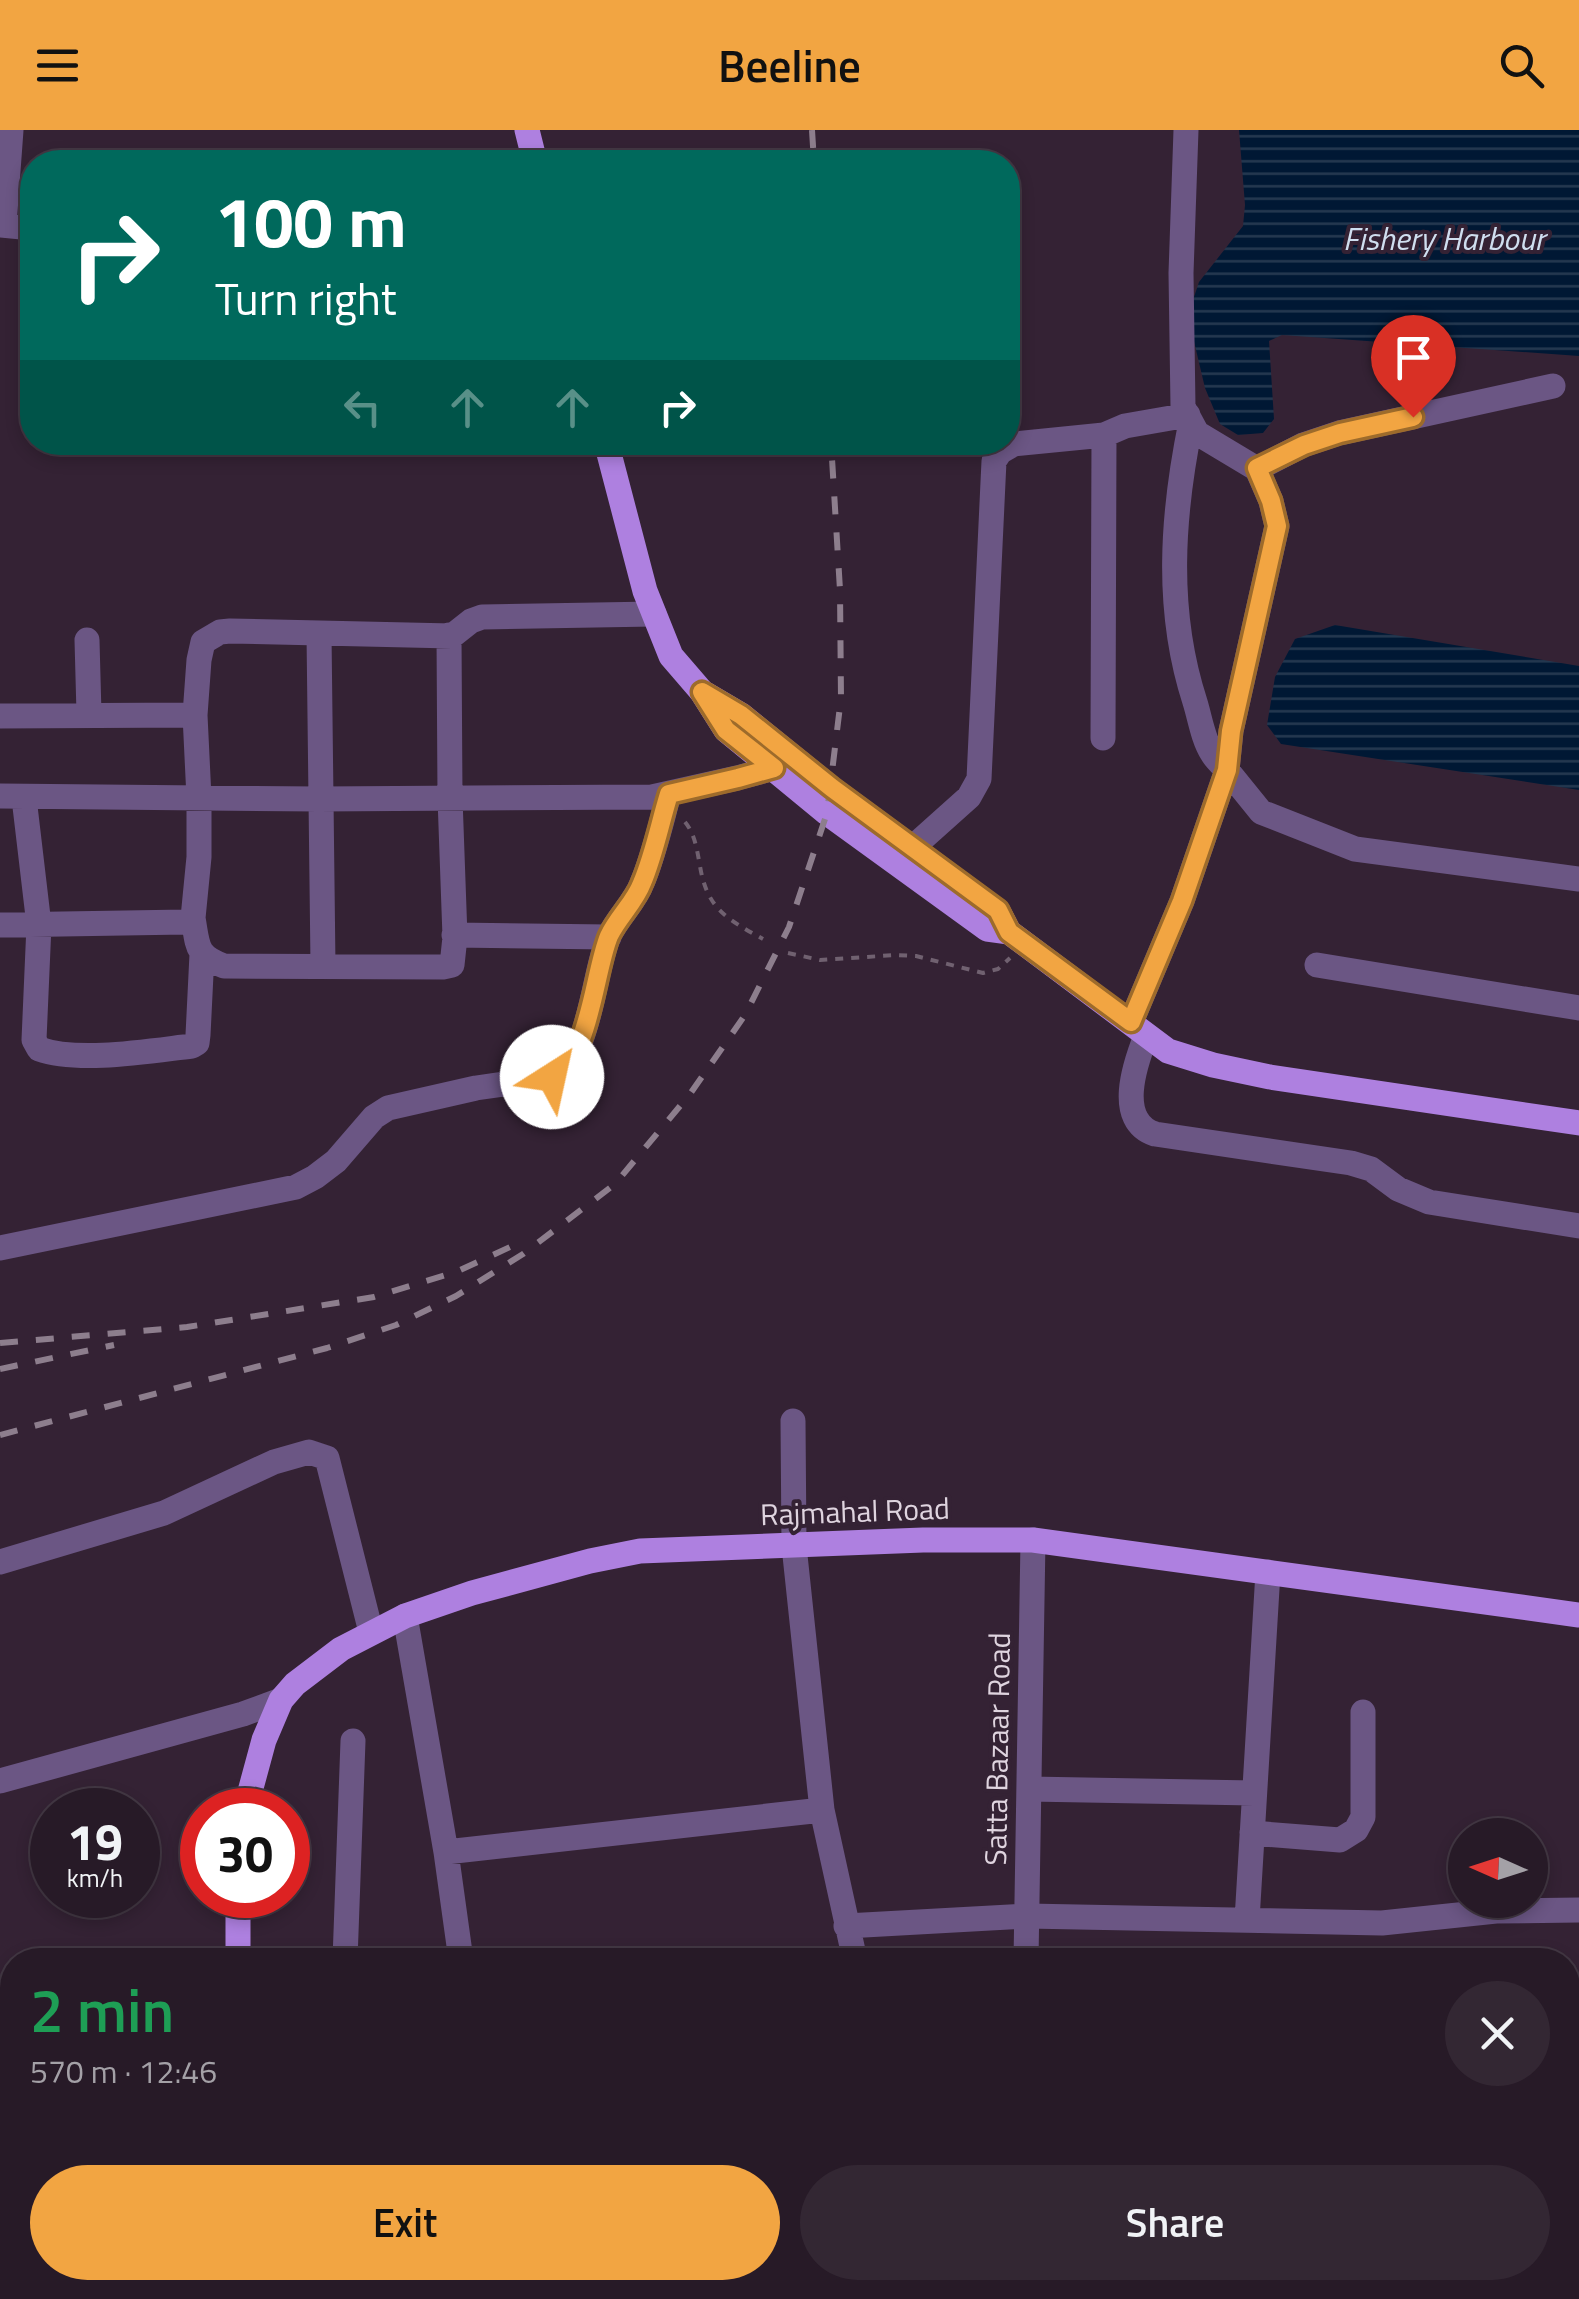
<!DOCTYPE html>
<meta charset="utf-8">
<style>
:root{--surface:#271a27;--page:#332733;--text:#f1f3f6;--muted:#a4a1a7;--line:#433844;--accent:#f2a542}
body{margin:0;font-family:"Titillium Web",sans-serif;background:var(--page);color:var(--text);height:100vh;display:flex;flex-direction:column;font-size:38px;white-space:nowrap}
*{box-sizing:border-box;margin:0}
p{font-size:32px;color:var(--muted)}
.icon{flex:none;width:55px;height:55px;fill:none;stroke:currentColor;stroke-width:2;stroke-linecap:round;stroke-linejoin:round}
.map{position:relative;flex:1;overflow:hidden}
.sheet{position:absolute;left:0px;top:1818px;width:1580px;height:352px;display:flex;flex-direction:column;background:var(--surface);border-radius:40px 40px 0 0;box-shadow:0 5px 15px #0003,0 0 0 2px var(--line)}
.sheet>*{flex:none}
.banner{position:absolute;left:20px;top:20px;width:1000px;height:305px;border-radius:40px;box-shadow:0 5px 15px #0003,0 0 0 2px var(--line);background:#00695c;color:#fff;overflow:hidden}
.needle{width:65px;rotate:273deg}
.tools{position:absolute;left:1448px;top:1688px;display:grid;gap:20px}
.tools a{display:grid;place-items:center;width:100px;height:100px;border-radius:50%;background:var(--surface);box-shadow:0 5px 15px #0003,0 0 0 2px var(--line);font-size:50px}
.speed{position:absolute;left:30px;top:1658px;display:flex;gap:20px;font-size:50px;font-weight:700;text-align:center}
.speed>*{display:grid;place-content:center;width:130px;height:130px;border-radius:50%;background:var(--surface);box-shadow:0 5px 15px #0003,0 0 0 2px var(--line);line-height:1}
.speed small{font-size:25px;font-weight:400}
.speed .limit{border:15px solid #d22;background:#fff;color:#111}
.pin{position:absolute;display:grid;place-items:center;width:85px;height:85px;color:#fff;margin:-102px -42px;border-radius:50% 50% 50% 0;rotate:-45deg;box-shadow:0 0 10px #0007}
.pin .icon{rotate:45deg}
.me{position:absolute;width:110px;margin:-55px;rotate:35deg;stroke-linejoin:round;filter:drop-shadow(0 0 8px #0008)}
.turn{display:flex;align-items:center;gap:35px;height:210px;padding:0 30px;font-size:45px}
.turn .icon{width:130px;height:130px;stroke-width:2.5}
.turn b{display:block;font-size:70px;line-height:85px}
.lanes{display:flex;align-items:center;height:95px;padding:0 30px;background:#0003;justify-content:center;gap:50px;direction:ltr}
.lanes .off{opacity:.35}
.round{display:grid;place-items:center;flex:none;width:105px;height:105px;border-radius:52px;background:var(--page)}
.headline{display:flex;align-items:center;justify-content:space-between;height:170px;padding:0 30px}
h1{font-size:60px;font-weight:600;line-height:75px;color:#1e9e55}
.cta{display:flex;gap:20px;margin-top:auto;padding:20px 30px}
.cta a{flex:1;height:115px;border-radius:60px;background:var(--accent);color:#111;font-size:40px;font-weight:600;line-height:115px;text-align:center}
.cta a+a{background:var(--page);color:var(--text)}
header{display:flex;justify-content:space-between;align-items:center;height:130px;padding:0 30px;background:var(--accent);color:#111;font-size:45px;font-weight:600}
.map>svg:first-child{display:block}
.water{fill:url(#water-rules)}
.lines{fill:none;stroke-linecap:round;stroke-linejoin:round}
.path{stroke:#706170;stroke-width:4;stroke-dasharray:8 8;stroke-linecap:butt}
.minor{stroke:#6b5684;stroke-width:25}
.major{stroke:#ae80e0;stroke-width:25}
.rail{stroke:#8d7e8d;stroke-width:6;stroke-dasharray:18 18;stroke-linecap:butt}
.route-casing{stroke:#9d6b2b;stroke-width:25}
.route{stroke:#f2a542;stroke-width:18}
.labels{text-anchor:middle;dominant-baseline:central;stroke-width:8;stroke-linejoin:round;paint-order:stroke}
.street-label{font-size:30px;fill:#dfd4df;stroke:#342234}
.water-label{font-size:32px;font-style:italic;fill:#cfdeef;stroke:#342234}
</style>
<header><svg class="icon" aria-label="menu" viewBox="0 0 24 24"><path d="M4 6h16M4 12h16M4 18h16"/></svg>Beeline<svg class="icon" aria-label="search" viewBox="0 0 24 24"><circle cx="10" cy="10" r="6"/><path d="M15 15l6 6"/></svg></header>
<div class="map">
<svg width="1579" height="2169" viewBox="0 0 1579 2169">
<defs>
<pattern id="water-rules" width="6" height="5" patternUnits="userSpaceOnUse" patternTransform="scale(2.5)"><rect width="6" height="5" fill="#001834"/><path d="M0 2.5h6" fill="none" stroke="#253951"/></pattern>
</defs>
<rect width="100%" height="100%" fill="#342234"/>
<path class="water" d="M1239,0H1579V226L1282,205L1269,211L1274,289L1263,303L1238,305L1220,294L1205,258L1192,203L1190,179L1199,152L1243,96L1245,75Z
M1335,495L1579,536V660L1281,614L1267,595L1275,547L1295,509Z"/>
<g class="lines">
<path class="path" d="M685,692C695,704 697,720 700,736C707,779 727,789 763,809
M788,823L820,830L896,825L916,826L983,843L998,839L1010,828"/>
<path class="minor" d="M1186,0L1181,143L1183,277L1197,303L1257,339L1271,371L1277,396L1231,601L1227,640L1261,682L1355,719L1579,749
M0,95L32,98
M4,95L11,0
M1257,339L1303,315L1339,303L1553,256
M319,504L323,835
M87,510L89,584
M0,586L195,585
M1103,608L1104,305
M0,666L319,669L652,667L737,648L774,638
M24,668L39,795L34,910L39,919C79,933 149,921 192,916L197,913L198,905L202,824
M912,718L969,667L979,649L994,331L1000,322L1014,314L1104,305L1125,296L1188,285
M193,788C198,815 195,826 224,836L443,837L452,835L455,807L450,668L449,505
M0,795L186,792L193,788L199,727V668L195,585L199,530L203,512L220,502L230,501L452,506L471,491L482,487L654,484
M454,805L609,807
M1317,835L1579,878
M1131,892L1182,771L1227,640C1222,635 1215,629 1212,623C1203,609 1200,588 1195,572C1165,480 1172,385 1191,292
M1146,906C1135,934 1115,991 1155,1004L1351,1033L1371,1039L1398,1059L1429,1072L1579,1096
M0,1118L296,1057L315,1047L336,1031L374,987L388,978L476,958L553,947C591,928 593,842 609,806C618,787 635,772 642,753C654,725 661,693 669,664
M793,1291L794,1416L822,1680L855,1830
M0,1432L164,1383L274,1332L309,1322L327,1328L371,1502
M405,1486L446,1722L461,1830
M0,1651L243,1584L281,1570
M1029,1659L1254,1663
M1252,1703L1340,1710L1356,1700L1363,1687V1582
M446,1722L822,1680
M1247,1790L1268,1442
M846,1796L1027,1786L1382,1793L1496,1781L1579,1780
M345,1830L353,1611
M1026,1830L1033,1410
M0,1865L12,1872
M1568,1985L1579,1984
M1568,2099H1579
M0,2104L12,2057
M466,2158V2169
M1567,2158L1568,2169
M229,2165L386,2158
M1019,2169V2158"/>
<path class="major" d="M527,0L535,32
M606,312L645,461L671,526L702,562L726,600L827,683L987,799L1009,802
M702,562L741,585L831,658L998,781L1009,802L1168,921L1213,935L1270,947L1579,993
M245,1680L264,1610L281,1570L295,1554L341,1519L405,1486L472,1463L590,1431L640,1421L923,1410H1033L1579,1485
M238,1830V1765
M229,2169V2158"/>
<path class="rail" d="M812,0L814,32
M0,1213L187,1197L374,1167L456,1142L510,1117L518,1111
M0,1239L114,1215
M0,1305L327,1218L396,1195L456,1166L523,1124L615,1054L690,964L745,885L789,797L827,683L841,568L840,460L831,312"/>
</g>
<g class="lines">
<defs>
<path id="route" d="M552,947C590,929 594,842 609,806C618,787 635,772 642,753C654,725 660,693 669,664L738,648L774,638L726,600L702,562L741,585L832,658L998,780L1009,802L1131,892L1182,771L1227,640L1231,601L1277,396L1271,371L1257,338L1304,315L1340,303L1413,287"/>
</defs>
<use href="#route" class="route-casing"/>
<use href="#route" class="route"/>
</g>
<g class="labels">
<g class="street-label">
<text transform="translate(855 1381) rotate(-2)">Rajmahal Road</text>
<text transform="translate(997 1619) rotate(-89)">Satta Bazaar Road</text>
</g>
<g class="water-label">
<text x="1444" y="108">Fishery Harbour</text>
</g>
</g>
</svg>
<div class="tools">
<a><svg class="needle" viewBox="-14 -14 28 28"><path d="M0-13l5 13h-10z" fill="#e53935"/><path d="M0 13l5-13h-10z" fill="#a4a1a7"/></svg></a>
</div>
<div class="speed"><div>19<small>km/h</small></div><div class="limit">30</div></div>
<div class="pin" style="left:1413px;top:287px;background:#d93025"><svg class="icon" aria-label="arrive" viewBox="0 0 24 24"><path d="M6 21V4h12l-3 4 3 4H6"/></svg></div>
<svg class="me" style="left:552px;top:947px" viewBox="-20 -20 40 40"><circle r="19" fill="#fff"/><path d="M0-13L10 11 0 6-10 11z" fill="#f2a542"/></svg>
<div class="banner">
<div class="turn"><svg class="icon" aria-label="right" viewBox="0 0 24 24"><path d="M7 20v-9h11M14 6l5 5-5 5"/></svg><div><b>100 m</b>Turn right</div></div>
<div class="lanes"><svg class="icon off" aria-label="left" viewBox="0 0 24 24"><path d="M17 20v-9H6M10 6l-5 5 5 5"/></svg><svg class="icon off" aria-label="ahead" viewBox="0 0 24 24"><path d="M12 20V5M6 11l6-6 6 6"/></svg><svg class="icon off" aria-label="ahead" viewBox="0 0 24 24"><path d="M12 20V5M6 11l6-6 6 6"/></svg><svg class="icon" aria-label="right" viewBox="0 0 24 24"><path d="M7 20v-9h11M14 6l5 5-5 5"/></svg></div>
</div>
<section class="sheet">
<div class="headline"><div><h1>2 min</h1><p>570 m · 12:46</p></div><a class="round"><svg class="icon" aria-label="close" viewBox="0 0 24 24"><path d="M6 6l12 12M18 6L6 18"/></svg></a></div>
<div class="cta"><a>Exit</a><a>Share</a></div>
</section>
</div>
